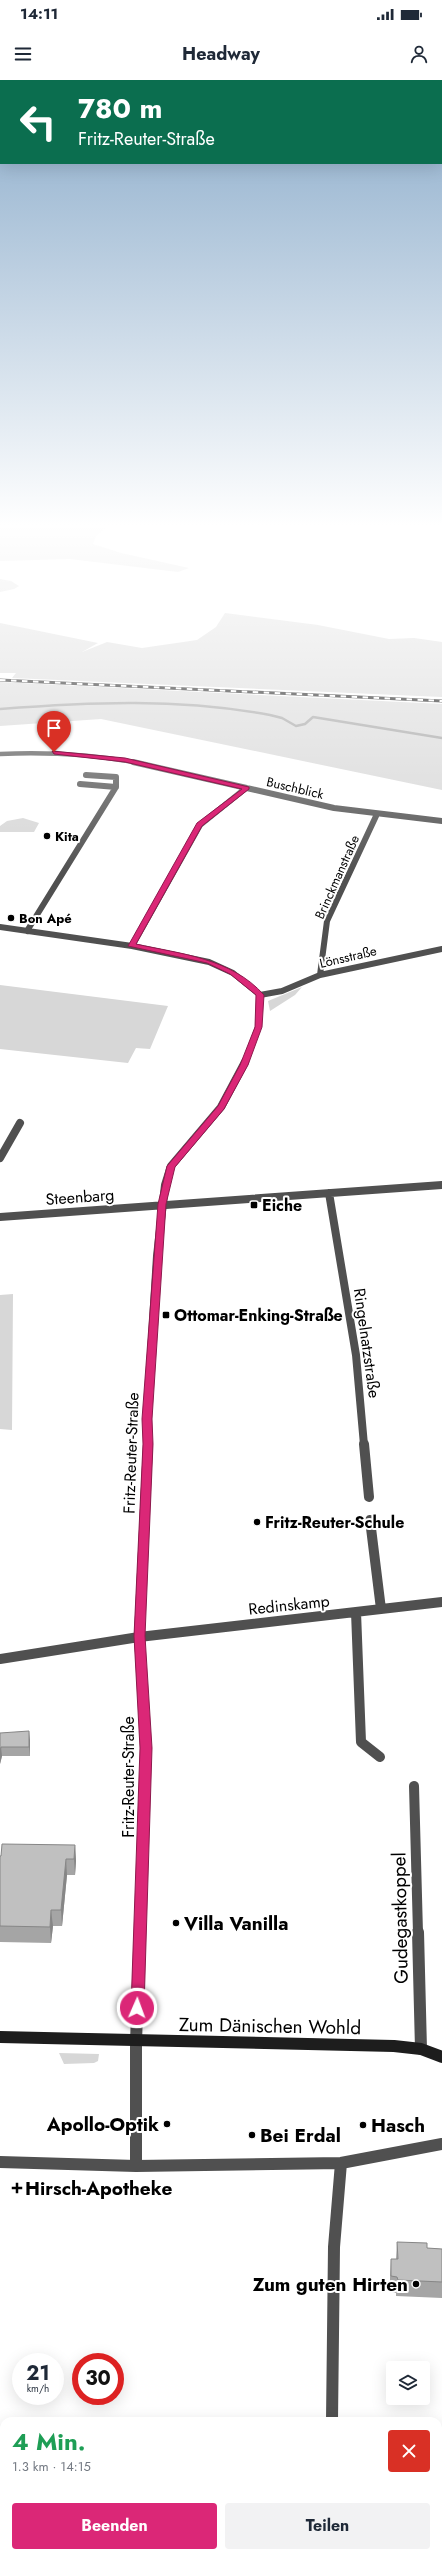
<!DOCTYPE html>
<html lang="de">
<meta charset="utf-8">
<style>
:root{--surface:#fff;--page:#f2f2f3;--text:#1f2937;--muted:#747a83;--accent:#db2777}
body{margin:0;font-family:Jost,sans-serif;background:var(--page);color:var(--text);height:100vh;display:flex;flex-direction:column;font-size:15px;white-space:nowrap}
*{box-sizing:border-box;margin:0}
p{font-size:13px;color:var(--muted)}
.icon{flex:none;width:22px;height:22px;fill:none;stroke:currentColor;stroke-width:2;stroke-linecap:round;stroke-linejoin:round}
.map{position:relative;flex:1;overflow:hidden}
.details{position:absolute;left:0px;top:2337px;width:442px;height:140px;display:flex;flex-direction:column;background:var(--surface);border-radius:12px 12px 0 0;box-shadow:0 4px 16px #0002}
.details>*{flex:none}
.banner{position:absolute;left:0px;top:0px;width:442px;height:84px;box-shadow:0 4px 16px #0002;background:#0b6e4f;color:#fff;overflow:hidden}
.controls{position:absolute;left:386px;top:2281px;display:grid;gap:8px}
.controls a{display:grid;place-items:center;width:44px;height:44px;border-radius:4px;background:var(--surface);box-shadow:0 4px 16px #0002;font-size:20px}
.speed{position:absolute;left:12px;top:2273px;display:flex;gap:8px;font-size:20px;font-weight:700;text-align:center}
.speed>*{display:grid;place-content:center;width:52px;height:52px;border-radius:50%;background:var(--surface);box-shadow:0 4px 16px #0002;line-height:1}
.speed small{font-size:10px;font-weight:400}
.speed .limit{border:6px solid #d22;background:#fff;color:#111}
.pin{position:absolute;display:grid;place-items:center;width:34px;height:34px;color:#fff;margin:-41px -17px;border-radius:50% 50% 50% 0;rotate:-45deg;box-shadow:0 0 4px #0007}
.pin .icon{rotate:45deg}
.me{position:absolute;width:44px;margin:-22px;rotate:2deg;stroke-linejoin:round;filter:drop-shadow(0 0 3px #0008)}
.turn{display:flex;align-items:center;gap:14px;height:84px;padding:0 12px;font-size:18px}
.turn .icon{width:52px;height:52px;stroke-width:2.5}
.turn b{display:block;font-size:28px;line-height:34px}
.round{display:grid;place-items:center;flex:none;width:42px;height:42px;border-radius:4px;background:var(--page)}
.head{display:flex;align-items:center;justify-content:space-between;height:68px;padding:0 12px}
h1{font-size:24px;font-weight:700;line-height:30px;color:#1e9e55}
.cta{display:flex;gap:8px;margin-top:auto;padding:8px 12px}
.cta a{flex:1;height:46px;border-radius:4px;background:var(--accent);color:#fff;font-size:16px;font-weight:700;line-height:46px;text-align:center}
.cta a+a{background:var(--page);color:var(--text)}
.status{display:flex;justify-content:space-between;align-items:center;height:28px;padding:0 20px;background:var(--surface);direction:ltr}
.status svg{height:11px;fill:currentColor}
header{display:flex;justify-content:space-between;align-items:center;height:52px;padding:0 12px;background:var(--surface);font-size:18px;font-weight:700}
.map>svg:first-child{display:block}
.green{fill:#d7d7d7}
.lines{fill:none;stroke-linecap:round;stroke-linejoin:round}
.stream{stroke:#9e9e9e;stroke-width:2.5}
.street-far4{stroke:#505050;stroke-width:4.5}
.street-far3{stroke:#505050;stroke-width:6}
.street-far2{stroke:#505050;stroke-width:8}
.street-far1{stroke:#505050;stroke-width:10}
.street{stroke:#505050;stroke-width:12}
.secondary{stroke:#1d1d1d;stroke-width:12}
.rail-casing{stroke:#000;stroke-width:3}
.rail{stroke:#fff;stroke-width:2;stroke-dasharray:5.5;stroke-linecap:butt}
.wall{fill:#a5a5a5}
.shaded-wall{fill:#868686}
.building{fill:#c0c0c0;stroke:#868686}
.route{fill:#db2777;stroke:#8e194d}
.poi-dot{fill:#000;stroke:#fff;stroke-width:1.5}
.labels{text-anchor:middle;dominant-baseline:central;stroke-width:4;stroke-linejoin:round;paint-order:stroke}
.far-street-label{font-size:13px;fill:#000;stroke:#fff}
.far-poi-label{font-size:13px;font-weight:bold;fill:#000;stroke:#fff;text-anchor:start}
.street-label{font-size:16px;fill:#000;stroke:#fff}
.poi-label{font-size:16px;font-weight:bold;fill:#000;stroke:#fff;text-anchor:start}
.near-street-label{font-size:19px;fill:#000;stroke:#fff}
.near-poi-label{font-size:19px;font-weight:bold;fill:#000;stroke:#fff;text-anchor:start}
</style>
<div class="status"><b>14:11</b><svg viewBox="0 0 49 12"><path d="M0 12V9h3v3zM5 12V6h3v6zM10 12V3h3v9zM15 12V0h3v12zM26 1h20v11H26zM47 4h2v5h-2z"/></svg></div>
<header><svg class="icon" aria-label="menu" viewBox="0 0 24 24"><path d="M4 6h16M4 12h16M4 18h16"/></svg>Headway<svg class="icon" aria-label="person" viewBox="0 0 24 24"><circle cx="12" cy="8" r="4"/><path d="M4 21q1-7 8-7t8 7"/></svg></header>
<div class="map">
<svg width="442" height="2477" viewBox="0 0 442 2477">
<rect width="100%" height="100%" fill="#fff"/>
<path class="green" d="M0,448H105L96,456L93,464L121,473L189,488L178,492L70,479L0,481Z
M0,499L11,501L19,506L14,509L0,512Z
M225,533L318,545L389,559L414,558L442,562V617L12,598L16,593H0V543L98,563L82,572L107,562L142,568L197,560L216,547Z
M0,602L442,624V710L101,639L0,646Z
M23,738L39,743L34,752H0V746L7,741Z
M0,905L168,926L150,969L136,968L128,983L0,969Z
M302,907L295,915L270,931L268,921Z
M13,1214L12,1350L0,1349V1215Z
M59,1973L99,1974L98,1981L94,1983L64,1984Z
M438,2390H442V2477H220V2473H438Z"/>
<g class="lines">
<path class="stream" d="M0,629C91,622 179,618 270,635L282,638L296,646L305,644L313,637L442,658"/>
<path class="street-far4" d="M0,674C47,672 92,674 138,683"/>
<path class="street-far3" d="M133,682L334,728L442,741
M80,704L116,707
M0,847L132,866L209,882L233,893L260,915
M27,851L116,707V697L86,695
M132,866L200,745L246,708
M320,895L327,841L377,734
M260,915L282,911L320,895L442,869
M245,983L258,947L260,915"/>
<path class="street-far2" d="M0,1078L20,1043
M329,1113L356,1275L364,1365
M0,1137L442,1105
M148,1365L147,1339L157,1176L165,1105L171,1086L221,1027L245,982"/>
<path class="street-far1" d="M364,1364L369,1417
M370,1440L381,1529
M356,1532L361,1662L380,1677
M0,1579L139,1557L442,1522
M414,1706L418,1853
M140,1853L146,1668L139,1557L148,1364"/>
<path class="street" d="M418,1852L421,1969
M0,2082L136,2086L341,2083L442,2064
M136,2086V1962L140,1852
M332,2341L334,2167L341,2083
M0,2455H4
M59,2473V2477"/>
<path class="secondary" d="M0,1957L394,1966L421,1969L442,1977"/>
<defs>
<path id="rail" d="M0,600L442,621"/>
</defs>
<use href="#rail" class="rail-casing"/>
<use href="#rail" class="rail"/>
</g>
<path class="wall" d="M0,1653L30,1660V1676H2L0,1684Z
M75,1765L76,1781L75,1795H67L62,1846H53L51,1863L0,1862V1776Z
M397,2162L427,2168L442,2169V2218L396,2216V2213L390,2212V2195L391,2179H396Z"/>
<path class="shaded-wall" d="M29,1651L30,1660V1676L29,1667Z
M1,1667L2,1676L0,1684V1671Z
M75,1765L76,1781L75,1795L74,1779Z
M66,1779L67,1795L62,1846L61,1830Z
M51,1830L53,1846L51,1863L50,1847Z"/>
<path class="building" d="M29,1651V1667H1L0,1671V1653Z
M2,1764L75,1765L74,1779H66L61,1830H51L50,1847L0,1846V1776H1Z
M397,2162L427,2163V2168L442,2169V2202L398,2200L397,2197L391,2196V2179H398Z"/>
<linearGradient id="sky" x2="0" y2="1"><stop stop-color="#8aabca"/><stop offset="0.56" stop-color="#fff"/><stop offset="1" stop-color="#fff" stop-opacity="0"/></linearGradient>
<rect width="442" height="795" fill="url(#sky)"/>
<path class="route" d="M52,671L125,678L249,707V709L202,746L136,864C181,874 231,878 264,915L262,947L248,985L224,1029L175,1087L166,1124L152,1339L153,1364L145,1556L152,1668L144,1928L137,1933L131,1928L140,1668L134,1556L143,1364L142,1339L158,1124L167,1086L218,1026L240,985L255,947L256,915L230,894L207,883L128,866L197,743L242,709L125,682L54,674Z"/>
<g class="poi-dot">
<circle cx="47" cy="756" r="4"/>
<circle cx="11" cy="838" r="4"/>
<rect x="250" y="1121" width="8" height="8" rx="2"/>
<rect x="162" y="1231" width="8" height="8" rx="2"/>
<circle cx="257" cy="1442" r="4"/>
<circle cx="176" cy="1843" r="4"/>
<circle cx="167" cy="2044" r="4"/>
<circle cx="363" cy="2045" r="4"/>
<circle cx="252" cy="2055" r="4"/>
<path d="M15 2102h4v4h4v4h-4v4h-4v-4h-4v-4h4z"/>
<circle cx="416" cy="2204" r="4"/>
</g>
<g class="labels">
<g class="far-street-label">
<text transform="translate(295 708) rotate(13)">Buschblick</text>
<text transform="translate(337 797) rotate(-66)">Brinckmanstraße</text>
<text transform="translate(348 877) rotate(-13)">Lönsstraße</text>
</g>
<g class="far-poi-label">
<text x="55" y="756">Kita</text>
<text x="19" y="838">Bon Apé</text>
</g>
<g class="street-label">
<text transform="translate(80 1117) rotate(-4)">Steenbarg</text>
<text transform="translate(367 1263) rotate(82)">Ringelnatzstraße</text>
<text transform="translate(131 1373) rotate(-88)">Fritz-Reuter-Straße</text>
<text transform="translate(289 1525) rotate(-6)">Redinskamp</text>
<text transform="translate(128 1697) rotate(-90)">Fritz-Reuter-Straße</text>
</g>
<g class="poi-label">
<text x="262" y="1125">Eiche</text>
<text x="174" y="1235">Ottomar-Enking-Straße</text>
<text x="265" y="1442">Fritz-Reuter-Schule</text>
</g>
<g class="near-street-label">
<text transform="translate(400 1838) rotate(-91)">Gudegastkoppel</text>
<text transform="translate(270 1946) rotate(1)">Zum Dänischen Wohld</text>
</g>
<g class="near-poi-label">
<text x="184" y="1843">Villa Vanilla</text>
<text x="159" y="2044" text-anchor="end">Apollo-Optik</text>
<text x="371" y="2045">Hasch</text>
<text x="260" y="2055">Bei Erdal</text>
<text x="25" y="2108">Hirsch-Apotheke</text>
<text x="408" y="2204" text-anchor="end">Zum guten Hirten</text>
</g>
</g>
</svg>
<div class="controls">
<a><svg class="icon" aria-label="layers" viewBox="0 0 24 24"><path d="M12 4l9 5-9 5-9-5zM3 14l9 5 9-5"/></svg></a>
</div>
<div class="speed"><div>21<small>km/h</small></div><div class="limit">30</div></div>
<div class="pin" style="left:54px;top:672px;background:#d93025"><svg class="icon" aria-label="arrive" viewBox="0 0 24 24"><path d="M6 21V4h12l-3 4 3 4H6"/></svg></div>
<svg class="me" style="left:137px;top:1928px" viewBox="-20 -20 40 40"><circle r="17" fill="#db2777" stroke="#fff" stroke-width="3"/><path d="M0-11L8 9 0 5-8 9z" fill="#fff"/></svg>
<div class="banner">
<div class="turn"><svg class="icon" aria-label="left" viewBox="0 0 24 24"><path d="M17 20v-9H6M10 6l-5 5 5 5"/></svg><div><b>780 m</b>Fritz-Reuter-Straße</div></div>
</div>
<section class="details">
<div class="head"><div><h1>4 Min.</h1><p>1.3 km · 14:15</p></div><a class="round" style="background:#d93025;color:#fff"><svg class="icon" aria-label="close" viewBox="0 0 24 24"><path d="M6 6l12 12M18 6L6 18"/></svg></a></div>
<div class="cta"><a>Beenden</a><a>Teilen</a></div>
</section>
</div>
